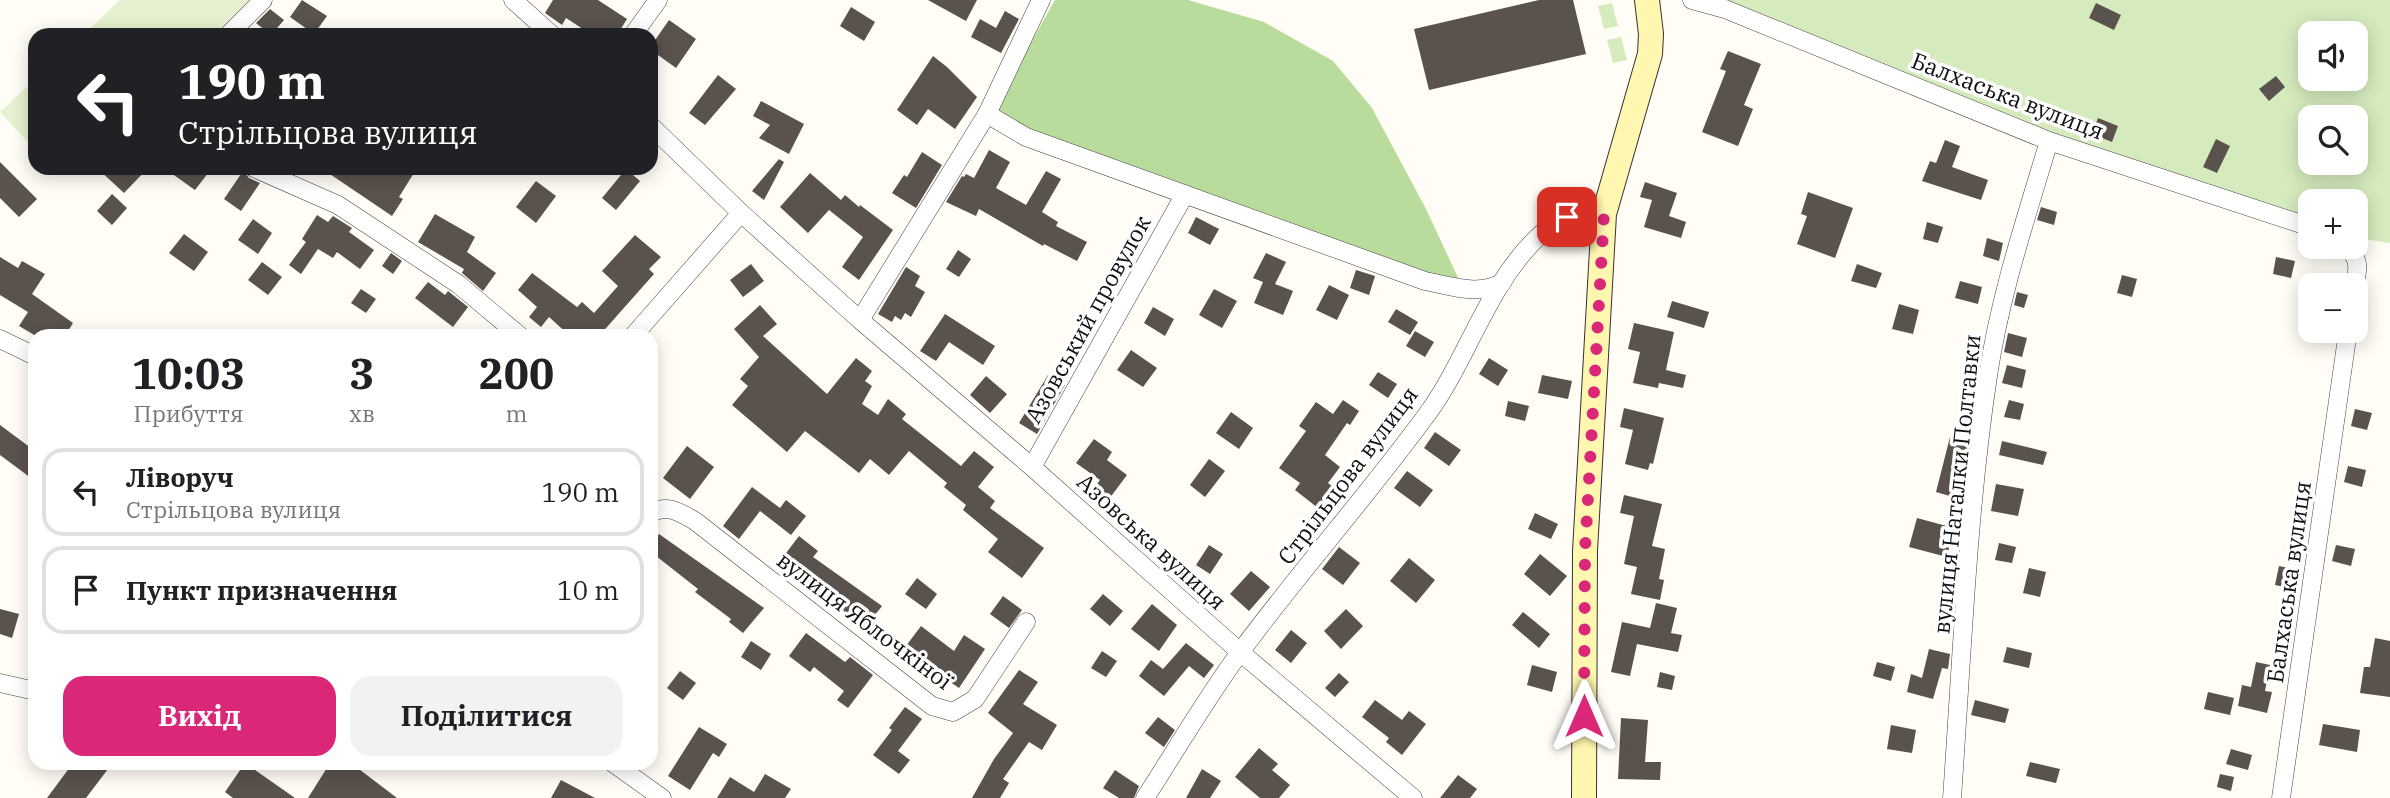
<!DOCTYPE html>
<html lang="uk">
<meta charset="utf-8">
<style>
:root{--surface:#fff;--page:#f2f2f2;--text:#202124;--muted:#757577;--line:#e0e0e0;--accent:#db2777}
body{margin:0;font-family:"IBM Plex Serif",serif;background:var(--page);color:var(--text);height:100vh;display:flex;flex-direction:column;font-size:26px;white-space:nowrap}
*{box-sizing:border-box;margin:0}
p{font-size:23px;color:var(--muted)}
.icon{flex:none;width:38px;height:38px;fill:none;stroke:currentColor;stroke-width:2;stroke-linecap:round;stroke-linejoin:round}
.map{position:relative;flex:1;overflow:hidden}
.drawer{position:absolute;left:28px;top:329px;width:630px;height:441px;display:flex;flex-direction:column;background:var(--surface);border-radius:21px;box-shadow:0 4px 18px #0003}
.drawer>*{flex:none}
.banner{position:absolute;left:28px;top:28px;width:630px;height:147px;border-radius:21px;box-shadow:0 4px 18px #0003;background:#202124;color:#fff;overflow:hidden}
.fabs{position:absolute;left:2298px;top:21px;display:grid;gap:14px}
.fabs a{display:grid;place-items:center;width:70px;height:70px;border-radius:14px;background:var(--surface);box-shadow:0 4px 18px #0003;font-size:35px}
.pin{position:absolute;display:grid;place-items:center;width:60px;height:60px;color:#fff;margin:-30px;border-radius:14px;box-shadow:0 4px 10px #0006}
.me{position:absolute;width:77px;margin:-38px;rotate:0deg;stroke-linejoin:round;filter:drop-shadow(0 0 5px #0008)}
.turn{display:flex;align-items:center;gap:24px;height:147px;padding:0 35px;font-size:32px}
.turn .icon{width:91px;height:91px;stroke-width:2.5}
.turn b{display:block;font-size:49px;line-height:60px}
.eta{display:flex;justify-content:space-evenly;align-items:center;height:119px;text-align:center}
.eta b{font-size:42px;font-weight:800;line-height:49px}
.cta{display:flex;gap:14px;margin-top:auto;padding:14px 35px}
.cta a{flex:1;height:80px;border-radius:21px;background:var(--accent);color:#fff;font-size:28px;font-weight:800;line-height:80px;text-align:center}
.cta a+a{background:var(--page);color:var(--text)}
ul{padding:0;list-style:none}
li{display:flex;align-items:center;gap:21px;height:88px;margin:0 14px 10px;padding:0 21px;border:4px solid var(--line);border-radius:21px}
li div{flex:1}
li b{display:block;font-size:26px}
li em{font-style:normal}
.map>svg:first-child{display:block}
.green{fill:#d5ebbd;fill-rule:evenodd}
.forest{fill:#b9dc9c}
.pitch{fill:#e6f2cf}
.building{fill:#5a524d}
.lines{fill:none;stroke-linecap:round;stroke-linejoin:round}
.street-casing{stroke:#444;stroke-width:19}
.secondary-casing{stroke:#333;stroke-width:26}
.street{stroke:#fff;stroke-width:18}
.secondary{stroke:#fff6b0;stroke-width:24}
.route{stroke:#db2777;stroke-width:12;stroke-dasharray:0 21.6}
.labels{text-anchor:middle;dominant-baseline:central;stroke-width:7;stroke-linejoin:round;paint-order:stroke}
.street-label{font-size:23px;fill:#111;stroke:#fff}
</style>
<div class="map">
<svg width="2390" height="798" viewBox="0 0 2390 798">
<rect width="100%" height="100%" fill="#fffdf5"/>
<path class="green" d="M1692,0H2390V243L2356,238V201H2310V227L2049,141ZM2310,33H2356V79H2310ZM2310,117H2356V163H2310Z
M1612,3L1618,26L1604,29L1598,6Z
M1621,37L1627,60L1613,63L1607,40Z"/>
<path class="forest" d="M1055,0H1188L1264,22L1333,61L1372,108L1426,209L1462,286L1027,129L1010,120L995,106Z"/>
<path class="pitch" d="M120,0H250L212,35H83Z
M35,79V149L0,112Z"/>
<path class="building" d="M302,0L327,16L314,34L290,17Z
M553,0H598L627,19L617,35H592L566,18L562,25L545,13Z
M928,0H977L966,21Z
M1539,0H1573L1586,54L1429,90L1414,29Z
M2096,3L2121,15L2114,30L2089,18Z
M851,7L875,22L864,41L840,26Z
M270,9L284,20L271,35L256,23Z
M1005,11L1019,19L1001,53L971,37L980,19L996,28Z
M669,20L696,39L676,68L651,50V46Z
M1728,51L1761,64L1744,105L1753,109L1738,146L1702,132L1726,71L1720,69Z
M933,56L947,67L977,97L955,129L928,109L917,125L897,110Z
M718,75L736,89L705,125L689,113Z
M2276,76L2285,87L2269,101L2259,89Z
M761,101L804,124L789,154L759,138L770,125L753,116Z
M2098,118L2118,126L2112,142L2092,134Z
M2216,139L2230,146L2217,173L2203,167Z
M1945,140L1960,146L1952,167L1988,180L1981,200L1922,181L1930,161L1936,163Z
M989,150L1010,162L996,188L1026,205L1046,171L1061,179L1042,212L1058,222L1056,226L1087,242L1077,261L1044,244L1043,246L979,209L976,216L946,202L962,176L964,177L966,174L974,178Z
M922,152L942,165L916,208L892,193L904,175L907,177Z
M779,159L784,162L764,200L752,191Z
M0,162L37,199L19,217L0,198Z
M97,168H148L124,193Z
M164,168H212L195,190Z
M321,168H417L399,197L403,199L392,216Z
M626,169L640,181L616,210L602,198Z
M243,171L249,178L260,183L241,211L224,199Z
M810,173L841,200L845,195L859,207L860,205L893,230L859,280L842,267L863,237L829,210L808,233L780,207Z
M536,181L556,196L536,223L516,207Z
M1645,182L1677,193L1669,216L1686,222L1681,238L1644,227L1652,200L1640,197Z
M1808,192L1853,208L1835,258L1797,244L1807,216L1801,214Z
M112,194L127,208L112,225L97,211Z
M2041,207L2057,212L2054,225L2037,220Z
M435,214L475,237L467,252L496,273L483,291L462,273L464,269L418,242Z
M317,215L328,222L333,216L352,228L349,232L374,250L360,269L337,252L333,258L318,249L301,274L289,265L306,242L302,239Z
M1196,217L1219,229L1210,245L1188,233Z
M253,219L272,233L258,254L238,240Z
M1927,222L1943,227L1938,243L1923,239Z
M184,234L208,252L194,271L169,253Z
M635,235L661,257L649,269L654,274L599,336H570L549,317L541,327L529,317L537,307L518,290L532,273L577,307L582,302L594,313L618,286L602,271Z
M1987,238L2003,243L1999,261L1983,256Z
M958,250L971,259L959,277L946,269Z
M391,253L402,261L393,274L382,266Z
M1266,253L1286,262L1275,284L1293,291L1283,315L1254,303L1263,282L1253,278Z
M0,257L18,268L22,261L45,274L32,294L73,323L65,336H36L19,326L28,312L0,295Z
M2276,257L2295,261L2291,278L2273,274Z
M262,262L282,277L268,295L248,280Z
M751,264L764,281L743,297L730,280Z
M1857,264L1882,273L1876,288L1851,281Z
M906,267L920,276L915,286L925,292L911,317L905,313L901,320L895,316L892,322L878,314Z
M1356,270L1375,276L1369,295L1350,288Z
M2122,275L2137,279L2132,297L2117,293Z
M1960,281L1982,287L1978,304L1955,298Z
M428,282L445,295L448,291L468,307L453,327L415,298Z
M1329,285L1349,295L1337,320L1316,310Z
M361,289L376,299L366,313L351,303Z
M1214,289L1237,301L1222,328L1199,315Z
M2017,292L2028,295L2024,308L2014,305Z
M1672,301L1709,312L1704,328L1667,317Z
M1899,304L1919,310L1913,334L1892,329Z
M760,305L777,324L763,336L827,394L856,358L872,371L865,381L872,386L862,404L878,415L888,399L906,414L902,419L961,466L974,451L994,467L978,487L995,501L990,508L1044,548L1022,578L988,552L998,539L963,510L966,505L944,487L947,483L909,451L889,475L870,459L859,473L805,431L787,452L732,405L748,386L740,379L759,357L734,329Z
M1153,307L1174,319L1165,336L1144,323Z
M1396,309L1418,322L1410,335L1388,322Z
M945,314L995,346L983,365L949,342L936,361L920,351Z
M1634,323L1674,332L1666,370L1686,375L1683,388L1659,383L1658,388L1633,383L1640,352L1628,349Z
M1415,331L1434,342L1425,357L1406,346Z
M2008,333L2027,338L2022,357L2004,352Z
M1131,350L1157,368L1143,387L1117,370Z
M1489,358L1508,370L1498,386L1479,374Z
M2007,365L2026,370L2022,388L2002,383Z
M1378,372L1397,384L1388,398L1369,385Z
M1048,375L1065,385L1037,434L1019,423Z
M1542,375L1572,381L1568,399L1538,393Z
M986,376L1007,394L990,413L970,395Z
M1343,400L1359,411L1350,425L1347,423L1325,455L1340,467L1328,483L1334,488L1318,508L1295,490L1300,483L1279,468L1306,431L1299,426L1316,402L1333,414Z
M2009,400L2024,404L2020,420L2004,417Z
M1508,401L1529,406L1525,421L1505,416Z
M1624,408L1664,418L1653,464L1650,463L1648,470L1625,464L1633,430L1620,427Z
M2355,409L2372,413L2367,430L2351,426Z
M1231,412L1253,428L1239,449L1216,433Z
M0,425L35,451V481L0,455Z
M1435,432L1461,450L1449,466L1424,448Z
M1950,437L1968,442L1966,462L1962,461L1953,497L1936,492Z
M1094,439L1112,452L1107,460L1127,475L1109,499L1094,488L1100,480L1076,463Z
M2002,441L2047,452L2043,465L1999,455Z
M687,446L714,467L690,499L663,478Z
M1209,459L1225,471L1205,497L1190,485Z
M2348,466L2366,470L2362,487L2344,482Z
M1407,471L1433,490L1420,507L1394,488Z
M1996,484L2024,489L2018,516L1991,511Z
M752,487L780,508L786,500L806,516L791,535L760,511L739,539L723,526Z
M1624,495L1662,504L1652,546L1665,549L1659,579L1664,580L1660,600L1631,594L1637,567L1624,564L1634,516L1620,513Z
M1535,513L1558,524L1551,539L1528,529Z
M1917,518L1954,528L1947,557L1909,547Z
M659,534L764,608L743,633L729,622L731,619L695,592L698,589L651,552V545Z
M799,536L818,551L813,557L882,606L865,628L780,561Z
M1999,543L2016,547L2012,563L1995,560Z
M1209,545L1223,554L1210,574L1196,565Z
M2336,545L2355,549L2351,566L2332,561Z
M1339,547L1360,563L1343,585L1322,569Z
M1540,554L1567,576L1550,596L1524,574Z
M1409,558L1435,580L1416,603L1390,581Z
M2279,566L2298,570L2294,589L2275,585Z
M2029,568L2046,572L2040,597L2023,593Z
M1251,571L1270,587L1249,611L1230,594Z
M917,578L937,594L926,609L905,594Z
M1103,594L1123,611L1110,626L1090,609Z
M1003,596L1022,610L1009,628L990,614Z
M1656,603L1677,608L1671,633L1682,635L1678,652L1637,644L1630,676L1611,672L1622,622L1650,628Z
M1152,604L1177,625L1159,651L1131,629Z
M0,609L19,614L12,638L0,634Z
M1346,609L1363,626L1341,649L1324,631Z
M1523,612L1550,634L1539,648L1512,625Z
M921,626L954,651L964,635L985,649L959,688L903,650Z
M1291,630L1307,643L1291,663L1275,650Z
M806,633L845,662L850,657L873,675L848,708L837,700L844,691L814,667L810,672L789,656Z
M2375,638L2390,641V697L2360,693L2364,667H2370Z
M751,641L771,654L761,670L741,657Z
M1186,643L1214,665L1204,678L1189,666L1164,696L1139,676L1151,660L1163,669Z
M2007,647L2032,653L2029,668L2003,662Z
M1929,649L1950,654L1948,669L1942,668L1933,699L1907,692L1911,674L1922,678Z
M1102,651L1117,661L1106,677L1091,668Z
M1877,662L1895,667L1891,681L1873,676Z
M2256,662L2270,665L2265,691L2272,692L2267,713L2238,706L2242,685L2251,687Z
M1532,665L1557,672L1552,692L1527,685Z
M1019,670L1038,682L1023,704L1057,725L1042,750L1029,742L1003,779L1009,783L1000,798H972L994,759L1013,733L988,713Z
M680,671L696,683L683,700L667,688Z
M1660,672L1675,676L1672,690L1657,687Z
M1339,673L1349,682L1335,697L1325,688Z
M2208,692L2234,698L2230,715L2204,709Z
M1375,700L1402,720L1409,711L1426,724L1402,755L1386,742L1389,738L1362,717Z
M1975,700L2009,709L2005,723L1971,715Z
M905,707L922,719L898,751L910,760L899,774L873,755L892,730L889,728Z
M1158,717L1175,730L1164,747L1145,733Z
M1621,718L1648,720L1645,762H1661L1660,780L1618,779Z
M2323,724L2360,730L2357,752L2319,745Z
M1891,725L1916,730L1912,753L1887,749Z
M699,727L727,744L719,757L713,753L690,790L668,776Z
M1259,748L1278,764L1272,770L1290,785L1279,798H1260L1235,777Z
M2231,749L2252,755L2248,770L2226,764Z
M2030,762L2060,769L2056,783L2026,776Z
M73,763H100L108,769L86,798H47Z
M245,763L295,798H233L225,792Z
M330,763H351L397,798H308Z
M1202,769L1221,781L1210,798H1186Z
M1115,770L1139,786L1134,798H1119L1103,788Z
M765,774L791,789L785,798H717L730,777L754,792Z
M2220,774L2234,777L2231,791L2217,787Z
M1458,775L1477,789L1470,798H1440Z
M561,780L595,798H551Z"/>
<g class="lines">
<defs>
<path id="street" d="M513,0L552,35
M1692,0L1725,9L2049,141L2310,227
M228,35L263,0
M633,35L658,0
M987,114L1026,137L1425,281C1451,286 1477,296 1502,283
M651,126L741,213L860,320L1032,467L1240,652L1413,798
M254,168L338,205L458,284L520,336
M2348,247C2360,261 2358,268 2355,285
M860,320L987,114L1041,0
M633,336L741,213
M0,339L35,356
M1032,467L1185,194
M651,513C668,504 679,512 695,521L932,706L953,712L975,699L1026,622
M0,683L35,691
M613,763L662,798
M1145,798C1177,749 1206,698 1241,651C1301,570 1368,495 1428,413C1468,358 1487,286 1537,238C1557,218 1577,213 1604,214
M1952,798C1962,658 1967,515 1988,376C2000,295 2026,218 2049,141
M2281,798L2348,331"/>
<path id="secondary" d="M1584,798L1585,551L1604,214L1650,54L1651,34L1647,0"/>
</defs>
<use href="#street" class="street-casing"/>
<use href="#secondary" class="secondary-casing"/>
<use href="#street" class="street"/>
<use href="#secondary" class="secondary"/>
</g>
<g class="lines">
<path class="route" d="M1567,217L1581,213L1604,214L1585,551L1584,716"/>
</g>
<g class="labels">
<g class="street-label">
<text transform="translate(2008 95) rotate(21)">Балхаська вулиця</text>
<text transform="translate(1087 319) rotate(-61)">Азовський провулок</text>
<text transform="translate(1347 475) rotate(-53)">Стрільцова вулиця</text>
<text transform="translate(1956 484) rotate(-84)">вулиця Наталки Полтавки</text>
<text transform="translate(1152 541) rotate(42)">Азовська вулиця</text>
<text transform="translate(2288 582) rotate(-82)">Балхаська вулиця</text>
<text transform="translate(865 620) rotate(37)">вулиця Яблочкіної</text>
</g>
</g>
</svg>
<div class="fabs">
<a><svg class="icon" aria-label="sound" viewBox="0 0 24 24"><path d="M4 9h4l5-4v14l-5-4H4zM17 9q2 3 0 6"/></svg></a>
<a><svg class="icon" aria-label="search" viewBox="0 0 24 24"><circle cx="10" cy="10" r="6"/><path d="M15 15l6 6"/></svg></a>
<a>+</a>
<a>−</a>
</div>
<div class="pin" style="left:1567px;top:217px;background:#d93025"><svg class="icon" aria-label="arrive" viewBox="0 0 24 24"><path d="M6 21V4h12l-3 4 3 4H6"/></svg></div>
<svg class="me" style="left:1584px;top:716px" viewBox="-20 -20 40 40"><path d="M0-17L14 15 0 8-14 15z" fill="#db2777" stroke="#fff" stroke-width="4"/></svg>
<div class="banner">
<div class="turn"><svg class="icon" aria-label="left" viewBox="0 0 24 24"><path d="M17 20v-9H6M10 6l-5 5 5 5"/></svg><div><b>190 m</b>Стрільцова вулиця</div></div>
</div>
<section class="drawer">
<div class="eta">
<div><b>10:03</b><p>Прибуття</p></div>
<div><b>3</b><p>хв</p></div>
<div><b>200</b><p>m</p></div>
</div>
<ul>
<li><svg class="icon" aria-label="left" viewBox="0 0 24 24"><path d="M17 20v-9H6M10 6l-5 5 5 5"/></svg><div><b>Ліворуч</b><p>Стрільцова вулиця</p></div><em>190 m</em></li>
<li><svg class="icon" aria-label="arrive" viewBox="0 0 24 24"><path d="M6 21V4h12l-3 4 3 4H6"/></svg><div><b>Пункт призначення</b></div><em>10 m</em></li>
</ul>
<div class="cta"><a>Вихід</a><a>Поділитися</a></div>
</section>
</div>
